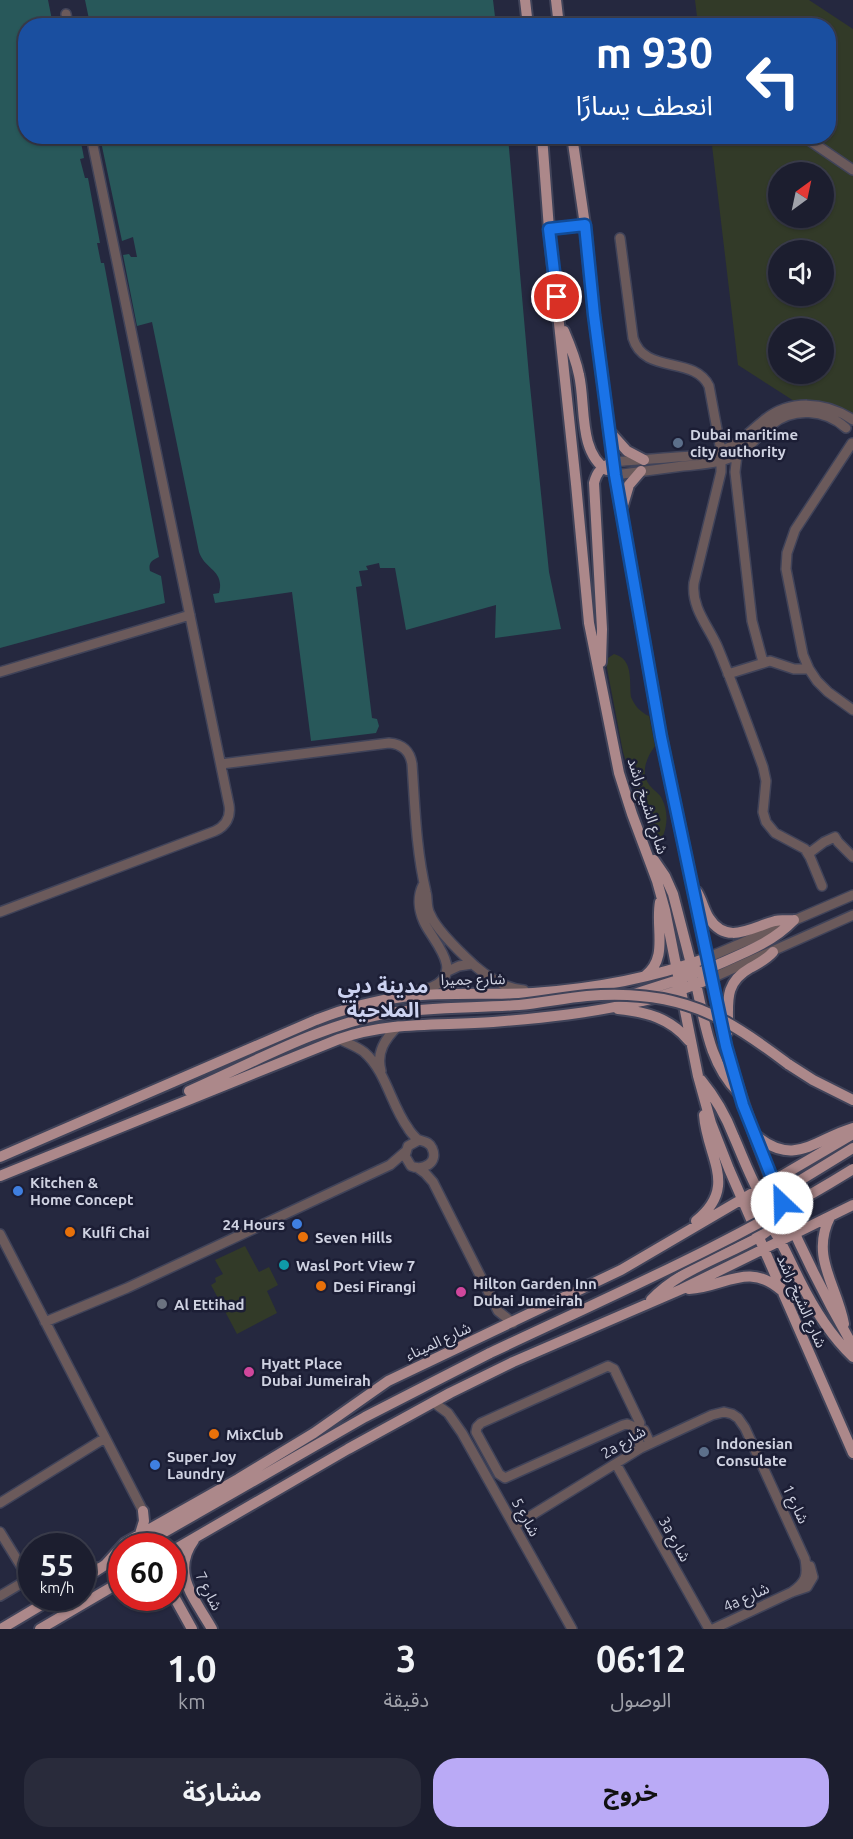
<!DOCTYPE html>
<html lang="ar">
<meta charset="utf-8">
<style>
:root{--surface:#1c1e2f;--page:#292b3b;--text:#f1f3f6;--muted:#a0a2aa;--line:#3a3c4b;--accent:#baaaf6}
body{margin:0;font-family:Ubuntu,"Noto Sans Arabic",sans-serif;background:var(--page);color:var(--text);direction:rtl;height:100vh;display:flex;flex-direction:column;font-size:22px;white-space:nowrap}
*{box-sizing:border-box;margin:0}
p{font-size:20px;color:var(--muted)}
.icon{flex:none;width:33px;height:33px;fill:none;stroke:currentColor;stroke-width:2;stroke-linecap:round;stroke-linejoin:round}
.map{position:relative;height:1629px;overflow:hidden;direction:ltr}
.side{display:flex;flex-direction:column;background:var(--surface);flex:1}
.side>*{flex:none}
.guide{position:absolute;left:18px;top:18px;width:818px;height:126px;border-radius:24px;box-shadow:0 2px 4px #0004,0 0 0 2px var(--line);direction:rtl;background:#1a4fa0;color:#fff;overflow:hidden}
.needle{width:39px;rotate:33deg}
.buttons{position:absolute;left:768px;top:162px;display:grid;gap:12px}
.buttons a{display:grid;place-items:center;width:66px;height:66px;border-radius:50%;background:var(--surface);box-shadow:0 2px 4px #0004,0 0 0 2px var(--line);font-size:30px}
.speed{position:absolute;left:18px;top:1533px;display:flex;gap:12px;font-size:30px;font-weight:700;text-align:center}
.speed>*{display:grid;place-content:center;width:78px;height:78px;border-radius:50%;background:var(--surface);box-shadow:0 2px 4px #0004,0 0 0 2px var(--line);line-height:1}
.speed small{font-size:15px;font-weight:400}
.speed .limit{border:9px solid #d22;background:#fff;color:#111}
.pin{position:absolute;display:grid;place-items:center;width:51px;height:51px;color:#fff;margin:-26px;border:3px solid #fff;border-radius:50%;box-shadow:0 2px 6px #0007}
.me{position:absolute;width:66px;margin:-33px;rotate:336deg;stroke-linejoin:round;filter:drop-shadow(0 0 4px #0008)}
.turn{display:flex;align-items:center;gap:21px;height:126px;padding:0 24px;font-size:27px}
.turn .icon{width:78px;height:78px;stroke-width:2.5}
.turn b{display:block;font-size:42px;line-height:51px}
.eta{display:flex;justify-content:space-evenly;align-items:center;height:102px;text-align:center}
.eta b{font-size:36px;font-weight:700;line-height:42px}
.action{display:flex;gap:12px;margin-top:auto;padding:12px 24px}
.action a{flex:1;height:69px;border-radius:24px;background:var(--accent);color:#111;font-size:24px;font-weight:700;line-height:69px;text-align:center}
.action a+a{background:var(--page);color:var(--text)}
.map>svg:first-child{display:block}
.green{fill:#323a28;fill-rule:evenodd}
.water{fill:#28585a}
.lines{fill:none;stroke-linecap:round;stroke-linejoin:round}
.minor-casing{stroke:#404359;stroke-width:12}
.major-casing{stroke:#404359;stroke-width:14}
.minor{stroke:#6b5a5b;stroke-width:9}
.major{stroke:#ac888a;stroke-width:10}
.major-bridge-casing{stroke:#404359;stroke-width:14;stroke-linecap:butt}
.major-bridge{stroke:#ac888a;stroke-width:10}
.route-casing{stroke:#114b97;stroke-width:15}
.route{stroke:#1a73e8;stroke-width:10}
.service-dot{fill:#5c6f8a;stroke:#1c1e35;stroke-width:2}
.shop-dot{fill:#3f7fe0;stroke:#1c1e35;stroke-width:2}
.food-dot{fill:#e8710a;stroke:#1c1e35;stroke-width:2}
.culture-dot{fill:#0f9aa8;stroke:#1c1e35;stroke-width:2}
.hotel-dot{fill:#d1479c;stroke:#1c1e35;stroke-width:2}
.worship-dot{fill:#6b7280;stroke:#1c1e35;stroke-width:2}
.labels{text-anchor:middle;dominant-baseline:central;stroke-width:5;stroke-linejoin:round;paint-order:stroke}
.poi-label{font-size:15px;font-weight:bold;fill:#cfd2e1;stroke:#1c1e35;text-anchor:start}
.street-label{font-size:15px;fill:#cfd2e1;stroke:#1c1e35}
.district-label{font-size:21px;font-weight:bold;fill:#ccd2f0;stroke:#1c1e35}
</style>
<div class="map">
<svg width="853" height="1629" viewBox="0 0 853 1629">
<rect width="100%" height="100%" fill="#25283f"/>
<path class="green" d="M695,0H809L853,29V421L830,424L738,365L711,137L828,136V26L698,25ZM778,172H824V218H778ZM778,250H824V296H778ZM778,328H824V374H778Z
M614,654C634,659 629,682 631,697C635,706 640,712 649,716L655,746C646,758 639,775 652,788C656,792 660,794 662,799C670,814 667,835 656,847L634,788L623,752L606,663L608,658Z
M245,1246L259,1272L269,1267L278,1285L267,1291L277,1313L237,1334L211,1285L216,1282L215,1278L223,1274L215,1260Z"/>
<path class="water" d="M0,0H48L53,25L26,26V136L80,137L84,158L80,159L85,178H88L100,243H97L101,263H104L159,557C152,560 148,563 150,571L161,576L165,603L0,648Z
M85,0H493L496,25H98L97,22L90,24Z
M100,137H508L529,376L549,572L561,629L495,638L496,605L406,630L395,568H380L379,563L366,566L368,570L359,571L362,586L356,587L372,718L377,719L379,726L376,733L311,741L292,592L215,603L213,594L219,593C225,570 205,570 199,552L152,322L137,326L123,255L129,254L131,257H137L133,237L122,241Z"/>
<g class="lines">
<defs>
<path id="minor" d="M66,14L68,26
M803,136L853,170
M620,238L633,338C644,375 694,355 709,386L721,451V472L694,583C691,608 709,627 718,648C734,687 749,728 763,767L766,781L763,812L766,822L775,833L805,849L810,857L822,886
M852,443L795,530L787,553L786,569L803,655L809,669L817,681L828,692L853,710
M737,455L735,472L752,621L763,662
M613,462C634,460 656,459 677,457C691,456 705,456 718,452C737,446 748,433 763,421C789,399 825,401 853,420
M615,475C638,472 660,469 683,466C697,465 711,464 724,460C748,453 753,439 771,425C793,407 825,409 846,428
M0,672L190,615
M728,674L770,661L794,669H809
M221,764L389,743C402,744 410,751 412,764C415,807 416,850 426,892C428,899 426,907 430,914C436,929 463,955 475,966C488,977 507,989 524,990
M808,854L824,842L835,837L838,842L853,857
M0,912L215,831C226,826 231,817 229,805L91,136
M707,958L853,895
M446,972L459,966L472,964
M712,978L853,915
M409,992C417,991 425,990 432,987C466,972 432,940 424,922C419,911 417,897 423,885
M339,1039C347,1043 356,1046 364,1052C386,1071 391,1105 408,1128C410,1132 414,1136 417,1139C423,1142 429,1141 432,1148C439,1163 423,1171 411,1166L405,1156L408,1146L419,1140
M381,1071C376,1052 385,1039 398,1026
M418,1168L425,1173L433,1182L498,1311L513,1323
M0,1234L143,1511
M45,1322L127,1288L390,1165L405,1152
M433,1402L448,1413L462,1433L572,1629
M632,1426L627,1424L623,1425L505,1478L499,1474L476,1432L477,1427L481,1423L608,1366L614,1369L640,1423
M644,1430L650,1443
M636,1434L641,1448
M616,1464L709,1629
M0,1503L105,1438
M514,1526L641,1448L712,1415L724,1412L732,1414L738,1418L745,1428L805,1559C808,1576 806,1582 792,1592
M0,1532L29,1579
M82,1565L101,1568
M0,1596L32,1577
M713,1629L792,1592L807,1587L813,1577L810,1566"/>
<path id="major" d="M525,0L528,26
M556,0L559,26
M542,136L549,229L576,484L589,623L619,773L632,814L657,881L665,910L698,1076L711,1123L729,1169L853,1453
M572,136L585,225L594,315L615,475L661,737L726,1046C755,1151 799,1252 853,1346
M549,229L585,225
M564,331C570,345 576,360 579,375C586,405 578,452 607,470
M610,432L627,451L644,460
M623,505L629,485L641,471
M601,662L602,629L594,483C597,471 602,467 613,462
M654,860L665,876L673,894L691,964L699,973L711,978
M697,892C702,900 704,910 709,918C727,946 752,927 775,921C781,920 787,920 794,920
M676,969L689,975L696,984C705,1022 709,1063 738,1092
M703,971C735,956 769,946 794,920
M645,976C669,958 655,928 660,902
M631,995L684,978
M618,1009C646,1012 671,1018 689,1041
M728,1031C729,1005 722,984 750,968C759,963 766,960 773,952
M788,1064L813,1080L853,1100
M701,1080C715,1097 726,1116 734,1137C750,1173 761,1211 795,1233
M189,1091C255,1062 317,1026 388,1013
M754,1134C794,1169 815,1139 853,1128
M0,1157L316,1020C346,1008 377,1000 409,996C450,992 492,995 533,993C592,989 652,978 707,958
M0,1176L339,1039C390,1021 439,1026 493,1022C542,1018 594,1013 642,1001C666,996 689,987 712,978
M742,1200C776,1221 783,1248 800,1281C814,1309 830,1335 853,1357
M761,1208L773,1197L853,1148
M830,1217C810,1257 837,1285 844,1324
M696,1221C739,1186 707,1158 704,1115
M689,1289C725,1287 748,1261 781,1290
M651,1300C674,1275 709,1262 739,1247C753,1240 767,1235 776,1221
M140,1534L144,1521L143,1511
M194,1540C170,1573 195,1599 212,1629
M140,1546L365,1417L490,1353
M172,1551L348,1449L450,1393L513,1362L682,1289L853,1205
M82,1580L105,1565L125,1543L238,1479L314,1433L388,1381L621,1270L853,1134
M172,1593L192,1629
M1,1629L53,1598
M40,1629L122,1581"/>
</defs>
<use href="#minor" class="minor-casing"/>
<use href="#major" class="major-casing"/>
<use href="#minor" class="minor"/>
<use href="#major" class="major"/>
<defs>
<path id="major-bridge" d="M388,1013C431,1007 475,1008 519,1005C542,1003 564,998 587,996C634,992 683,998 724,1021C747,1033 768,1049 788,1064
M490,1353C613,1295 737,1241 853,1169"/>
</defs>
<use href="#major-bridge" class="major-bridge-casing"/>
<use href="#major-bridge" class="major-bridge"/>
</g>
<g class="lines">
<defs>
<path id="route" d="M557,297L549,229L585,225L594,315L615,475L661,737L726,1046L743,1105L782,1203"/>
</defs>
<use href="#route" class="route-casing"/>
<use href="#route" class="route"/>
</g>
<g class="service-dot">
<circle cx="678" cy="443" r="6"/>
<circle cx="704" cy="1452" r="6"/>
</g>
<g class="shop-dot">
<circle cx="18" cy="1191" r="6"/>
<circle cx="297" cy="1224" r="6"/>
<circle cx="155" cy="1465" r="6"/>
</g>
<g class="food-dot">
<circle cx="70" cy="1232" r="6"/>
<circle cx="303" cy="1237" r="6"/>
<circle cx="321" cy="1286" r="6"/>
<circle cx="214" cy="1434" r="6"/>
</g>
<circle class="culture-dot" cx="284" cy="1265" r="6"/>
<g class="hotel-dot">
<circle cx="461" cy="1292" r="6"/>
<circle cx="249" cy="1372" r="6"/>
</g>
<circle class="worship-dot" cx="162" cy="1304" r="6"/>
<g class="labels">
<g class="poi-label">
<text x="690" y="434">Dubai maritime<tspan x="690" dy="17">city authority</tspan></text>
<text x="30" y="1182">Kitchen &amp;<tspan x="30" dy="17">Home Concept</tspan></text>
<text x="285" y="1224" text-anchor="end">24 Hours</text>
<text x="82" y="1232">Kulfi Chai</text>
<text x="315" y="1237">Seven Hills</text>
<text x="296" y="1265">Wasl Port View 7</text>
<text x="473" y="1283">Hilton Garden Inn<tspan x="473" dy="17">Dubai Jumeirah</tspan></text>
<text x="333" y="1286">Desi Firangi</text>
<text x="174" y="1304">Al Ettihad</text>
<text x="261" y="1363">Hyatt Place<tspan x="261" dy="17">Dubai Jumeirah</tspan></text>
<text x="226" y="1434">MixClub</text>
<text x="716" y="1443">Indonesian<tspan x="716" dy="17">Consulate</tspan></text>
<text x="167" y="1456">Super Joy<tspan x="167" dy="17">Laundry</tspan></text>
</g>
<g class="street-label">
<text transform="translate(648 806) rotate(72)">شارع الشيخ راشد</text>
<text transform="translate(473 979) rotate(-1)">شارع جميرا</text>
<text transform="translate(802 1301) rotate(66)">شارع الشيخ راشد</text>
<text transform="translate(438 1341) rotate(-25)">شارع الميناء</text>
<text transform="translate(623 1442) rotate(-31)">2a شارع</text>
<text transform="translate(796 1504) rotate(65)">شارع 1</text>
<text transform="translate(526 1517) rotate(61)">شارع 5</text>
<text transform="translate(675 1539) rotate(61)">3a شارع</text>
<text transform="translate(209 1591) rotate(64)">شارع 7</text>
<text transform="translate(746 1597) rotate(-25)">4a شارع</text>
</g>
<g class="district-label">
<text x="383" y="985">مدينة دبي<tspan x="383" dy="24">الملاحية</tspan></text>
</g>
</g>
</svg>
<div class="buttons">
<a><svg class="needle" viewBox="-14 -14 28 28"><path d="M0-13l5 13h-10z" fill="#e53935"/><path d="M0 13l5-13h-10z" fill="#a0a2aa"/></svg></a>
<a><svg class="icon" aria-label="sound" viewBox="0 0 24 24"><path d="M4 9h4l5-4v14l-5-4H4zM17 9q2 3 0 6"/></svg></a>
<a><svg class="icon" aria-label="layers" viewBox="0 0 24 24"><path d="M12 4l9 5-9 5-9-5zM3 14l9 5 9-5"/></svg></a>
</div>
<div class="speed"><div>55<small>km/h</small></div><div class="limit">60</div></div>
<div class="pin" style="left:557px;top:297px;background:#d93025"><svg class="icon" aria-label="arrive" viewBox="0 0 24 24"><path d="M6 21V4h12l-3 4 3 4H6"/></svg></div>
<svg class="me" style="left:782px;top:1203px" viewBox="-20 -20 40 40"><circle r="19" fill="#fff"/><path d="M0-13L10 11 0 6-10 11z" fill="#1a73e8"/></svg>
<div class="guide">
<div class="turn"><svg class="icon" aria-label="left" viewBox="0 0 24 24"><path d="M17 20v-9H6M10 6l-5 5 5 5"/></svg><div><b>930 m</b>انعطف يسارًا</div></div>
</div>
</div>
<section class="side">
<div class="eta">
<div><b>06:12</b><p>الوصول</p></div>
<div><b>3</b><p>دقيقة</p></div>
<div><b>1.0</b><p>km</p></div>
</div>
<div class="action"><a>خروج</a><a>مشاركة</a></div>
</section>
